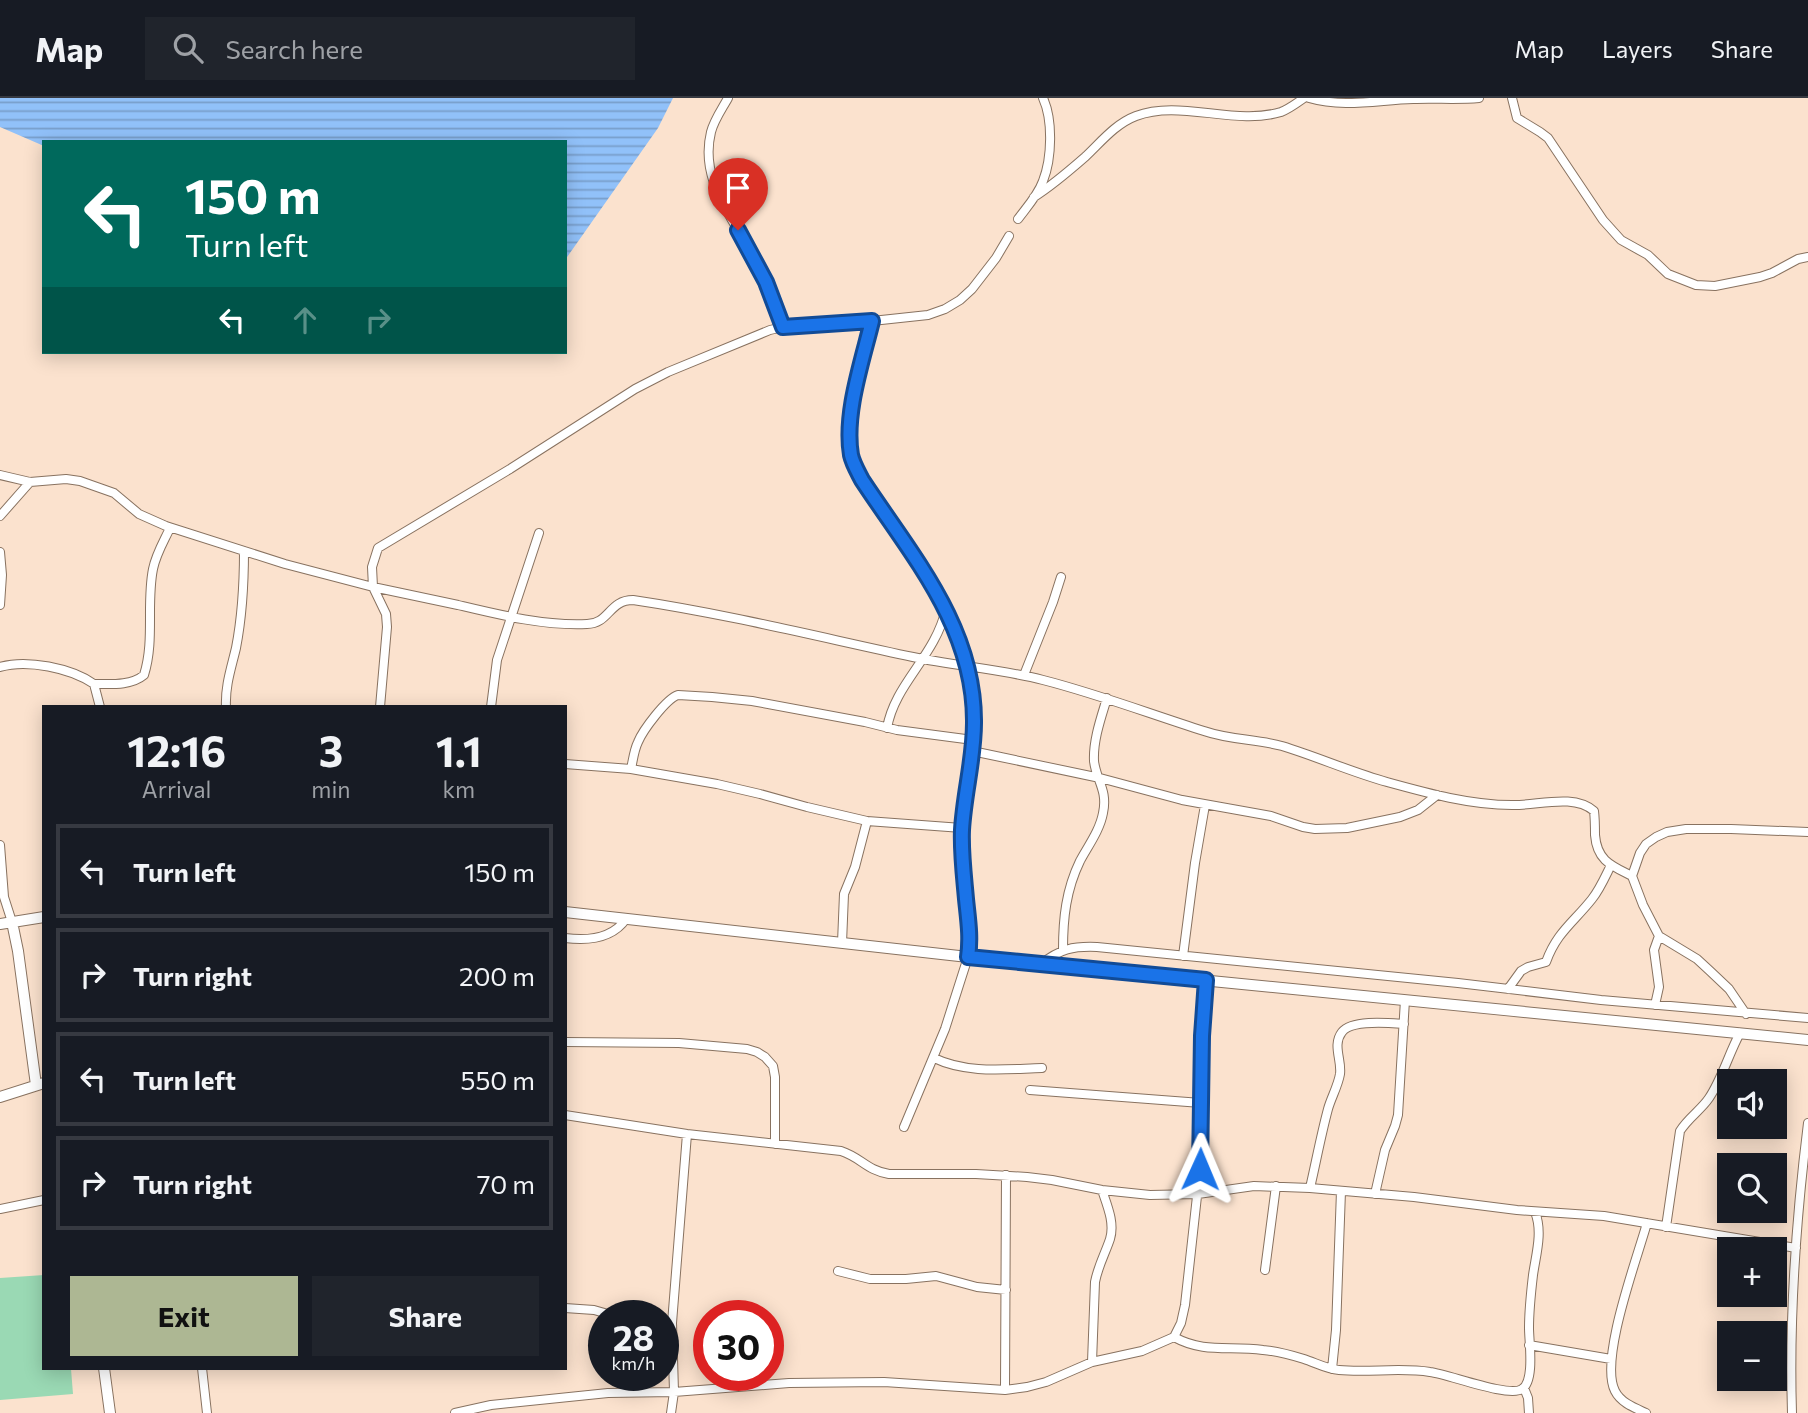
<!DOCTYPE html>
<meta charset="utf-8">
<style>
:root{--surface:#171b24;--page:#20242c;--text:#f1f3f6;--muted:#9ea1a6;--line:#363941;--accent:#adb793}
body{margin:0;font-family:Commissioner,sans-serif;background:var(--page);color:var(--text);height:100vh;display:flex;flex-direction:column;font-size:26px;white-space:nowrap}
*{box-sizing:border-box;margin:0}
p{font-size:23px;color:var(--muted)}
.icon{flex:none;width:38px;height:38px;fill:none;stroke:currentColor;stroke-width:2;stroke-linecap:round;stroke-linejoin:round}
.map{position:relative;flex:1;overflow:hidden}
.panel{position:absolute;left:42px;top:607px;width:525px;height:665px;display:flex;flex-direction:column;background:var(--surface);border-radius:0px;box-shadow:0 4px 18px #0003}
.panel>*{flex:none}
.hud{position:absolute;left:42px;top:42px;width:525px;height:214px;border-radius:0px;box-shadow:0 4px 18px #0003;background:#00695c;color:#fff;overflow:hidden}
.controls{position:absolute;left:1717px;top:971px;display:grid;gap:14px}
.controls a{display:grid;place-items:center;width:70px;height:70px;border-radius:0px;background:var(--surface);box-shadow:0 4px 18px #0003;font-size:35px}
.speed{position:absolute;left:588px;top:1202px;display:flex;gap:14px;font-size:35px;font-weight:700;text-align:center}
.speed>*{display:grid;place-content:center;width:91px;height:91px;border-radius:50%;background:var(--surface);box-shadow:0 4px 18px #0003;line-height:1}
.speed small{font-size:18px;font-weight:400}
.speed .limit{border:10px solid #d22;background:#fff;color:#111}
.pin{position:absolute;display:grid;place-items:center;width:60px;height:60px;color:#fff;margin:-72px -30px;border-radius:50% 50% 50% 0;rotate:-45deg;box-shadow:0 0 7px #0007}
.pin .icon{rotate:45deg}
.me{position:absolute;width:77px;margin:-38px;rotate:1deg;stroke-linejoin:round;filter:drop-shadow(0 0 5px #0008)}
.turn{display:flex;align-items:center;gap:24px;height:147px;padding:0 28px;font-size:32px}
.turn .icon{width:91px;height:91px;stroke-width:2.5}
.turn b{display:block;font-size:49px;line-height:60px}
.lanes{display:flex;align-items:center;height:66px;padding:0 28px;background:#0003;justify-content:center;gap:35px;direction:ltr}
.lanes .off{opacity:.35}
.eta{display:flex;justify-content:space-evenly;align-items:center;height:119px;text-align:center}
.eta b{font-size:42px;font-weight:700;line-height:49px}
.primary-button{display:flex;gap:14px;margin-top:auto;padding:14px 28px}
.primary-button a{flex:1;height:80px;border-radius:0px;background:var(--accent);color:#111;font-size:28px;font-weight:700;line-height:80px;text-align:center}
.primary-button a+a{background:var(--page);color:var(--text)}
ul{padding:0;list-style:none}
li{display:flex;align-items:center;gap:21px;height:94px;margin:0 14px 10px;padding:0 14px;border:4px solid var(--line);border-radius:0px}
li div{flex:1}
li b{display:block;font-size:26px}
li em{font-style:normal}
header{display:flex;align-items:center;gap:42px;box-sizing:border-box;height:98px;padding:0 35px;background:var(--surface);border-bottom:2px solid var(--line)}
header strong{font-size:33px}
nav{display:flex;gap:38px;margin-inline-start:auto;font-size:24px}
.search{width:490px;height:63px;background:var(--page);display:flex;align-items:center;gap:18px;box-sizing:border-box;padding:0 24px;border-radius:0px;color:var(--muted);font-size:26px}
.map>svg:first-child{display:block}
.green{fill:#9ad9b4}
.water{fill:url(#water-rules)}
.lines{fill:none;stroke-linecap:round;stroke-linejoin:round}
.minor-casing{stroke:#887260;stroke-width:10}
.tertiary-casing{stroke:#887260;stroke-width:12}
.minor{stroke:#fff;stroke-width:8}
.tertiary{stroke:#fff;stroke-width:10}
.route-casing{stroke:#114b97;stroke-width:18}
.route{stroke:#1a73e8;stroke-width:12}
</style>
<header>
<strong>Map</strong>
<div class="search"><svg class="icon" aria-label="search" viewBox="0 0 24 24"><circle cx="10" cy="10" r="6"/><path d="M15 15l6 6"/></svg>Search here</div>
<nav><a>Map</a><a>Layers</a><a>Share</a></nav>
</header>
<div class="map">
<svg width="1808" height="1315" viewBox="0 0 1808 1315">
<defs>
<pattern id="water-rules" width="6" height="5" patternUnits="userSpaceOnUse" patternTransform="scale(1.75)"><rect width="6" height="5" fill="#91c1f9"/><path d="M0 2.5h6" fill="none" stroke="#789eca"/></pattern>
</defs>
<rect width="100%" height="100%" fill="#fbe2ce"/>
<path class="green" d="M44,1177V1270L71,1271L73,1296L0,1302V1180Z"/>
<path class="water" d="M0,0H673L658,30L565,162V44H44V48L0,29Z"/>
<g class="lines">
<defs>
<path id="minor" d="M728,0C722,11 714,22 711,34C700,79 728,113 748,150C762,175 775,201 783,229
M1309,0C1343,10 1378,2 1413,1C1435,0 1457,2 1479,0
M1512,0L1517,20L1540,34L1548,40L1603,122L1621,142L1648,157L1668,176L1696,187L1715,188L1760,179L1772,175L1798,161L1808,159
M1034,99C1053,87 1069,73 1085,59C1101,44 1115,26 1136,18C1179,1 1235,28 1281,14C1289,11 1297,5 1304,0
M1018,121C1027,109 1038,97 1043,83C1052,60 1053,22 1043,0
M1009,138L996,160L972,191L960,202L945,211L928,217L872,223L783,229L770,232L668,274L635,291L510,371L378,450L372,469L373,489C401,495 430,501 458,507C500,517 544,528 587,526C609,526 609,502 633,502C727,516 819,539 913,559C956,568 1000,571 1043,582C1098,596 1150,616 1204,633C1230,642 1256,641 1282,648C1318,659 1351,674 1387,684C1427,695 1470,707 1512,707C1537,708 1573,695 1594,713C1595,721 1595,729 1595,737C1597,763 1612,768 1632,778
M872,223C862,264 844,315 851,357C853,366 858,374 862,382L938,496L953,524L968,568L974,611L972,653L962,730L964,770L970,846L968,859L945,931L904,1029
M0,377L30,384L66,381L80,383L114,395L139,416L166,428L285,466L373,489L386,516L387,529L380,609
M0,418L30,384
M0,454L2,477L0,507
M0,569C27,561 71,570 94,586L100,609
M1024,577L1053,504L1061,479
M94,586C110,586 131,588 144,577C155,542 146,506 153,471C156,456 164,443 170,430
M226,609C225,588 231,571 236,550C242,519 244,485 244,453
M491,609L497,562L539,435
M887,630C895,585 935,559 946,511
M972,653L1100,680L1182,702L1271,718L1303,729L1315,731L1347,730L1400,719L1418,712L1437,697
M565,666L631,671L717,686L760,696L807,709L867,723L962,730
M631,671C633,662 634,652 638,644C643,632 666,601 678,597L712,599L752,603L865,624L897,632L973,642
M0,747L4,799L12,824
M565,840C588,843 612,841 626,821
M842,845L844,796L855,769L867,723
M1063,852C1063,820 1066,792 1080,763C1088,748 1100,732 1103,715C1108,692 1096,682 1094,663C1093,642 1101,620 1107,600
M1183,858L1195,765L1205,707
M1041,866C1060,851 1073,848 1097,849L1458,885L1601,902L1808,920
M1508,891L1521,873L1528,869L1546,864C1557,834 1573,825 1592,801C1600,791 1605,779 1611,767
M1655,907L1659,889L1654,852L1659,838
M1746,916L1729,891L1710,873L1697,861L1659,838L1643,807L1632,778L1640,755L1646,746L1656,739L1667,734L1686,731H1731L1808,734
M565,944L679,945L747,951L757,954L765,959L773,968L775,979V1046
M934,960C967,976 1006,971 1042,970
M1030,992L1201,1005
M565,1017L687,1036L841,1053C862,1060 866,1072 889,1076H976L1027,1079L1052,1082L1102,1092L1150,1097L1198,1096L1254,1088L1310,1090L1414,1099L1517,1112L1604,1118L1796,1150
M1310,1090C1316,1064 1321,1037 1328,1011C1331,1000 1338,988 1340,976C1342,962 1332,947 1342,934C1352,921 1390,925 1404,926
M1375,1096L1385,1052L1395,1028L1398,1017L1405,902
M0,1111L44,1102
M1666,1129L1680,1033C1688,1020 1701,1012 1709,1000C1722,981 1729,955 1740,935
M1265,1172L1276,1088
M838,1173L870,1181H906L936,1178L977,1189L1006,1192
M565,1210L594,1212L615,1218
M1174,1239C1205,1256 1230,1247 1263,1252C1277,1253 1291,1257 1304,1261C1316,1265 1327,1271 1339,1272C1369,1275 1400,1269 1430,1274C1448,1276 1509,1300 1522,1291C1535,1283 1529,1244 1529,1230C1529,1212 1531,1194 1533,1177C1536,1156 1543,1134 1535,1114
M1529,1247L1611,1261
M1092,1264L1095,1184C1098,1168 1105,1156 1110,1141C1115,1125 1107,1107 1102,1092
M202,1270L207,1315
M1332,1271L1336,1232L1341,1093
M1524,1290L1528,1300L1529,1315
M1005,1292L1006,1077
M455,1315L491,1307L608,1295L674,1294L789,1285L884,1284L1005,1292L1027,1289L1046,1284L1092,1264L1142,1253L1174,1239L1181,1225L1185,1207L1200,1071L1202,938L1206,882
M671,1315L674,1294L672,1225L687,1036
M1646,1315C1635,1310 1621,1305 1615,1293C1599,1262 1637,1161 1647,1125
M1792,1315C1789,1218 1796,1121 1808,1025"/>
<path id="tertiary" d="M565,814L968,859L1808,942
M12,824L18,853L36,987
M0,826L44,819
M0,999L44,985
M104,1270L110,1315"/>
</defs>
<use href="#minor" class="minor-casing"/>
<use href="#tertiary" class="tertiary-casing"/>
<use href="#minor" class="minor"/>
<use href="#tertiary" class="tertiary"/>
</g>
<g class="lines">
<defs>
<path id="route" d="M738,132L766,184L783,229L872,223C862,264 844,316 851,357C853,366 858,374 862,382C912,458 975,529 974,625C974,661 964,696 962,732C961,754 964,778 966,801C968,821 971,839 968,859L1206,882L1202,938L1200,1071"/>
</defs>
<use href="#route" class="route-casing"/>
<use href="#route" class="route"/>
</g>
</svg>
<div class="controls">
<a><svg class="icon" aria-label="sound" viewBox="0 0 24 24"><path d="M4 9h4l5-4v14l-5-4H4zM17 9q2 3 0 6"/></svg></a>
<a><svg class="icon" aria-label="search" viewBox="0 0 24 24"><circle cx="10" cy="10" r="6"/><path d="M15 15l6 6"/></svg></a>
<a>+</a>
<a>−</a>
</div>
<div class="speed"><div>28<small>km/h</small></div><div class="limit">30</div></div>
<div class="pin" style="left:738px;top:132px;background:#d93025"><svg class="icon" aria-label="arrive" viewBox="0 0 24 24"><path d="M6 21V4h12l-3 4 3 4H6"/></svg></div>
<svg class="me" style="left:1200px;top:1071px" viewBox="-20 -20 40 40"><path d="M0-17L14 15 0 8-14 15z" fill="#1a73e8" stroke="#fff" stroke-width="4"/></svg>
<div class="hud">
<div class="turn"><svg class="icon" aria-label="left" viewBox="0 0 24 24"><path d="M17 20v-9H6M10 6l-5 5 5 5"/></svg><div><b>150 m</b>Turn left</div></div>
<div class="lanes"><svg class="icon" aria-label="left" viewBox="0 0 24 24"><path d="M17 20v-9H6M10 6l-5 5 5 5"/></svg><svg class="icon off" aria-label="ahead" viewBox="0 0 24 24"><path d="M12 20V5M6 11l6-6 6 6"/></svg><svg class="icon off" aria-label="right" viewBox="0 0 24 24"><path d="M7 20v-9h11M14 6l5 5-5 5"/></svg></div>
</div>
<section class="panel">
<div class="eta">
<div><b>12:16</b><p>Arrival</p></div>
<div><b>3</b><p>min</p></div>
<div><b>1.1</b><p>km</p></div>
</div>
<ul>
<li><svg class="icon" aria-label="left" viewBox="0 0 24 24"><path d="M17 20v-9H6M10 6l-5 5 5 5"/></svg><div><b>Turn left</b></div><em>150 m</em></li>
<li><svg class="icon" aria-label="right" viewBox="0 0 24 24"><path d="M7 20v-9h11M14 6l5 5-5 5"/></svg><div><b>Turn right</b></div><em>200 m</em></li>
<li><svg class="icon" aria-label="left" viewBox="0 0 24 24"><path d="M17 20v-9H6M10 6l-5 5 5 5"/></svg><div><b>Turn left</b></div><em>550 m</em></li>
<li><svg class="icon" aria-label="right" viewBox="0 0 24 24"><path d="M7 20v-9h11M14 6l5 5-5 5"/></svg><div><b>Turn right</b></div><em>70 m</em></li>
</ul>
<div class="primary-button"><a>Exit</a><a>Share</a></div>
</section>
</div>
